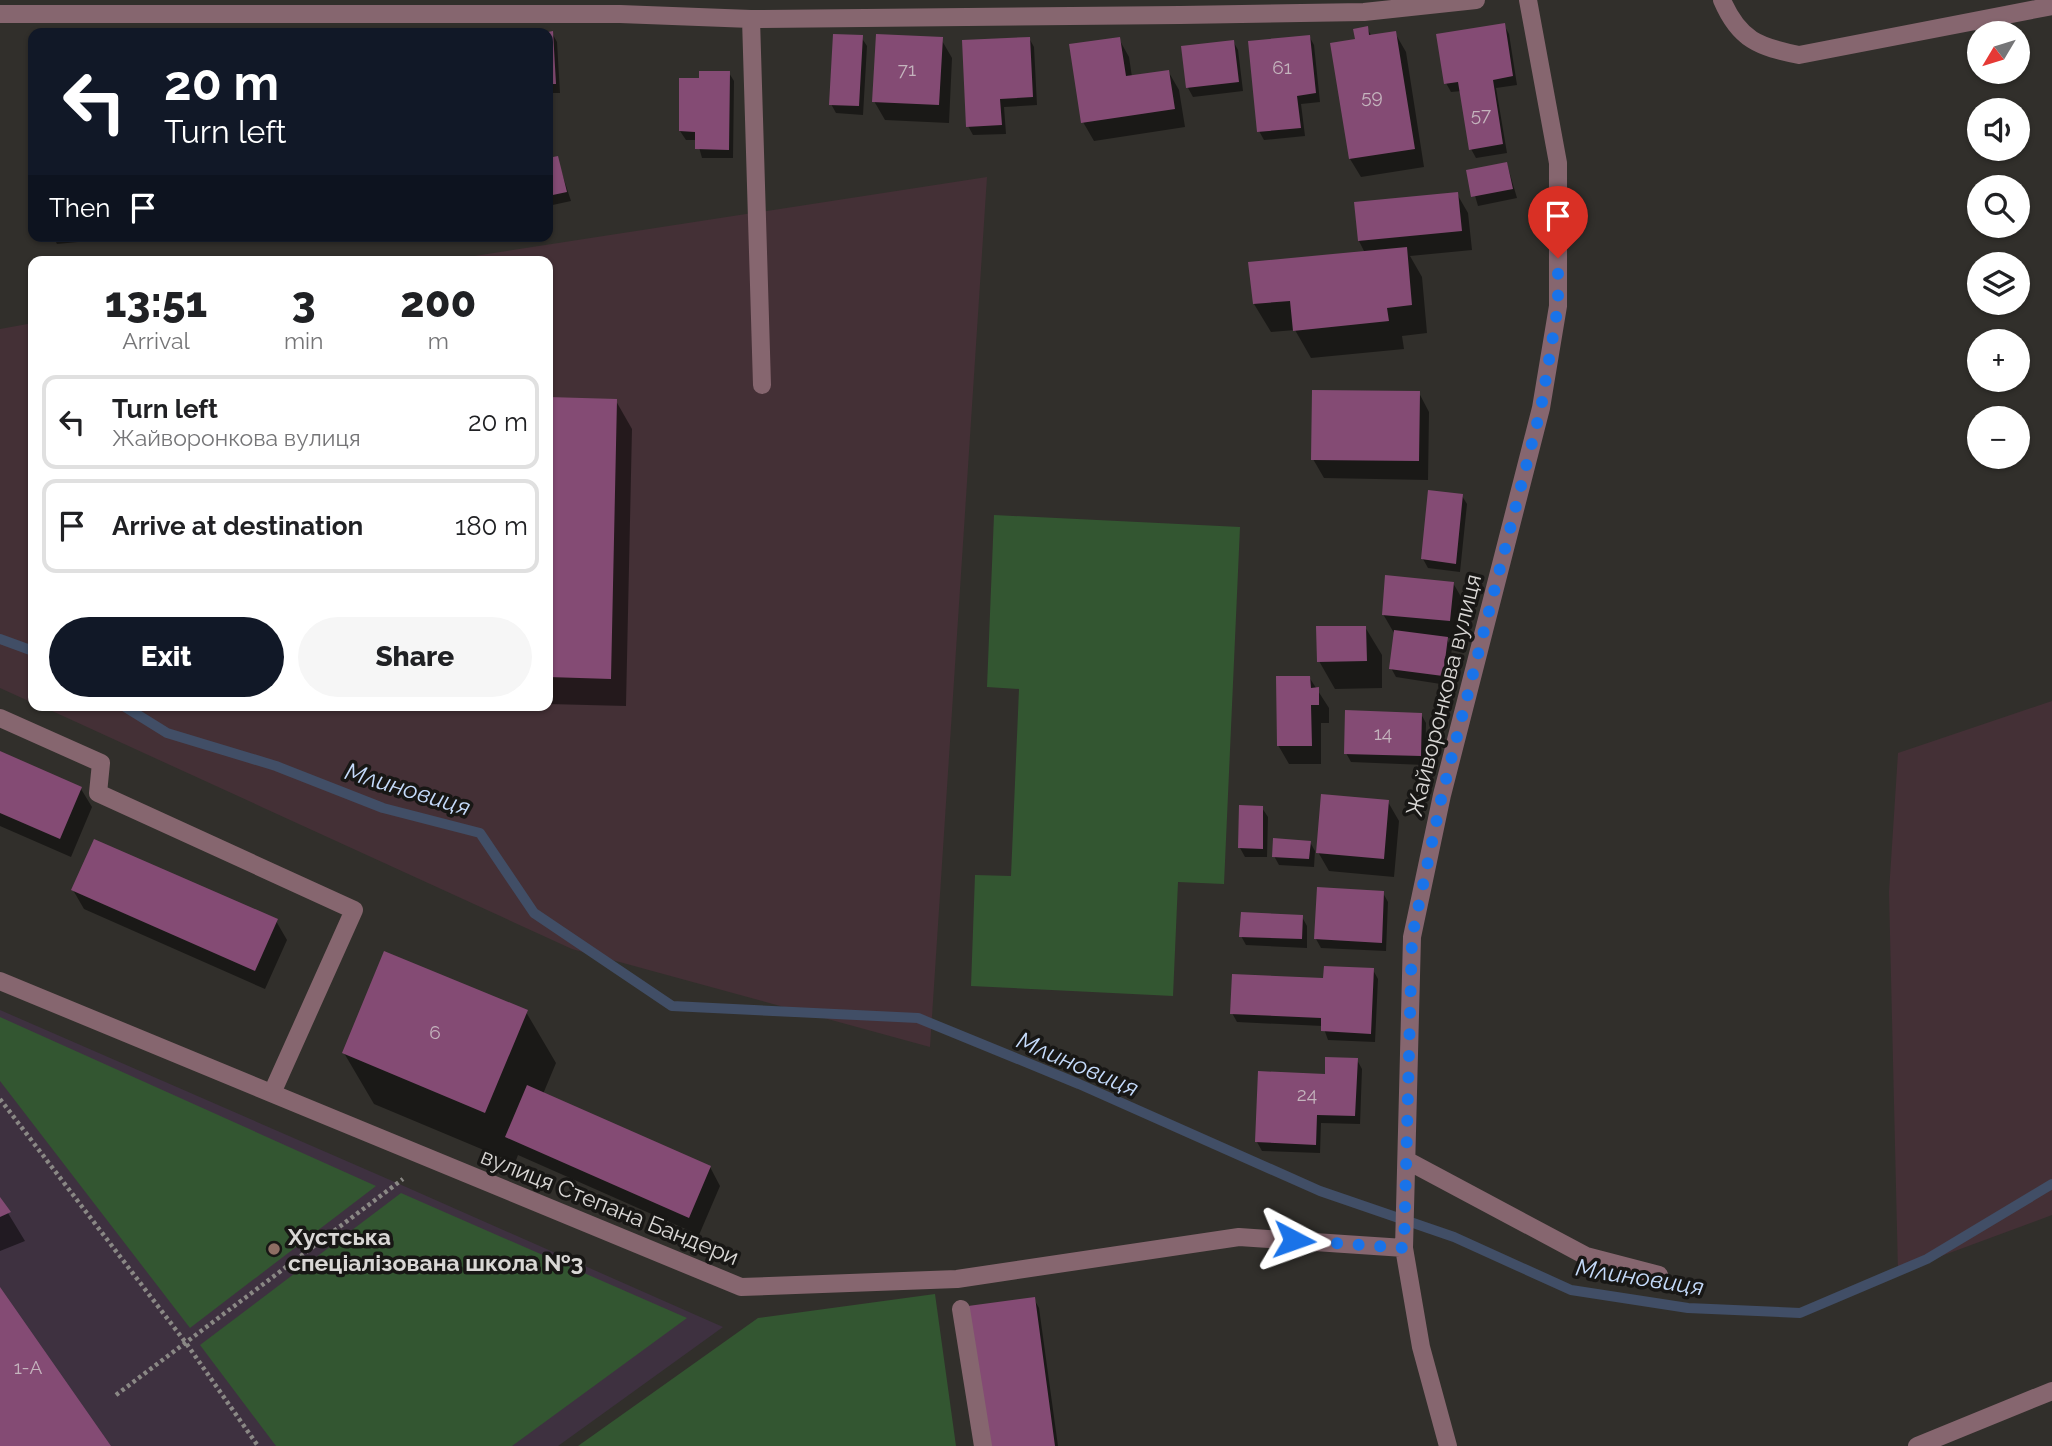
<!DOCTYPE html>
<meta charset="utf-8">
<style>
:root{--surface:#fff;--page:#f6f6f6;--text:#202124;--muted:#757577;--line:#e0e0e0;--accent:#111827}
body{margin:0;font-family:Raleway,sans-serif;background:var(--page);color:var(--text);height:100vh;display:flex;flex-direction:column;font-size:26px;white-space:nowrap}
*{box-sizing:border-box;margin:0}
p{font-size:23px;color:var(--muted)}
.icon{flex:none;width:38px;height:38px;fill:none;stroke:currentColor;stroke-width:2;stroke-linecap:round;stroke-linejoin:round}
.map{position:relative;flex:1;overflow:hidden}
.details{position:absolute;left:28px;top:256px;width:525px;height:455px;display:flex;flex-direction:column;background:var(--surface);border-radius:14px;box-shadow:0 2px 5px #0004}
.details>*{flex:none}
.guide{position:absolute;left:28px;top:28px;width:525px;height:214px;border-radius:14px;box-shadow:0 2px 5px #0004;background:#111827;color:#fff;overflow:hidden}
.needle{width:46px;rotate:232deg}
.tools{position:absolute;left:1967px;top:21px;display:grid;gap:14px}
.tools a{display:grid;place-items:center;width:63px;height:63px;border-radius:50%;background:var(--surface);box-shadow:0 2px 5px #0004;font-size:35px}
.pin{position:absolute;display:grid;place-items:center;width:60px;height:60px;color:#fff;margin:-72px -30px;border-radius:50% 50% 50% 0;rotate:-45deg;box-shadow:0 0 7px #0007}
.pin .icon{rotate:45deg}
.me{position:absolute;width:77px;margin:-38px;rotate:94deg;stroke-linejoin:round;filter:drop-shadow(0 0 5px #0008)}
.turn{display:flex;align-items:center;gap:24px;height:147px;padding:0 21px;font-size:32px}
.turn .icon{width:91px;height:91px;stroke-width:2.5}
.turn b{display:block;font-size:49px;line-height:60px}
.then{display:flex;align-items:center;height:66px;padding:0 21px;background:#0003;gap:14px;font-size:26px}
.eta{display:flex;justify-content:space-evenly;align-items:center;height:119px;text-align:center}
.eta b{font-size:42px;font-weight:800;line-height:49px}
.cta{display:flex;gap:14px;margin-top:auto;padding:14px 21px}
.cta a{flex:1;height:80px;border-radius:42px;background:var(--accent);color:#fff;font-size:28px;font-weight:800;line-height:80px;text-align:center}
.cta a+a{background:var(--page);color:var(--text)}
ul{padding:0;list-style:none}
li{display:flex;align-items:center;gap:21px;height:94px;margin:0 14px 10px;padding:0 7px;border:4px solid var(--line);border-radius:14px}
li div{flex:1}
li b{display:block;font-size:26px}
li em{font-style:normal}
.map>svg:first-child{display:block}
.industrial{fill:#443036}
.education{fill:#3e3140}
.green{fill:#335631}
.shadow{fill:#0007}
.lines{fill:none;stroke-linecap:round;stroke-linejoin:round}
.stream{stroke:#414e66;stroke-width:10}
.building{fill:#844b74}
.path{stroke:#8a8885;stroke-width:4.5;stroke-dasharray:3.5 3.5;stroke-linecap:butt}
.minor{stroke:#86666f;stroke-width:18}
.route{stroke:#1a73e8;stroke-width:12;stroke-dasharray:0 21.6}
.education-dot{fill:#8d6e63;stroke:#181715;stroke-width:2.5}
.labels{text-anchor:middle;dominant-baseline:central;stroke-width:7;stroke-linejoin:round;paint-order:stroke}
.number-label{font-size:19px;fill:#c4b4bd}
.street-label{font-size:23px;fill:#d9d7d5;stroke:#181715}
.poi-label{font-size:23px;font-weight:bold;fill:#d9d7d5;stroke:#181715;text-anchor:start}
.water-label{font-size:24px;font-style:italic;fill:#c5dbfb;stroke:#181715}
</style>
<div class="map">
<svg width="2052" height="1446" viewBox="0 0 2052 1446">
<rect width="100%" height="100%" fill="#312f2b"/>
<path class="industrial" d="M987,177L930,1047L572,949L39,705H548V261H442Z
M33,323V703L0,688V329Z
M2052,701V1215L1898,1272L1889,892L1898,753Z"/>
<path class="education" d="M0,1010L397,1183L723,1327L558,1446H0Z"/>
<path class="green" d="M994,515L1240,527L1224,884L1178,882L1173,996L971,986L975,875L1011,876L1019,689L987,687Z
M0,1017L376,1186L190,1328L0,1081Z
M401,1193L687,1318L512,1446H276L200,1345Z
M935,1294L956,1446H578L758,1318Z"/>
<path class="shadow" d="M1504,25L1509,34L1517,85L1496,88L1507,153L1476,158L1471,149L1462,91L1451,92L1446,83Z
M1367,28L1372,37L1395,33L1406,52L1424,167L1361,177L1350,159L1357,41Z
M548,33H552L557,42L560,93H548Z
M1309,36L1314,45L1320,102L1301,104L1305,136L1264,140L1259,131Z
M861,37L867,46L863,115L836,113L831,104Z
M1029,38L1034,47L1037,105L1004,107L1006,134L973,135L968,126Z
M941,39L952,58L949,123L885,120L874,101Z
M1119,39L1129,57L1132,77L1168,71L1179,90L1185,127L1094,141L1083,122Z
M1233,41L1238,50L1243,91L1193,97L1188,88Z
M729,73L734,81L733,158H702L697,140H686L680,131L701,80Z
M557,158L571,201L548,206V160Z
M1507,164L1517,198L1478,206L1468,172Z
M1457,194L1468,213L1472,250L1410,256L1422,277L1427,333L1402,336L1404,349L1311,358L1295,330L1271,332L1254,304L1250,264L1365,253L1359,241Z
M53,236H88V241L57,244Z
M1419,393L1429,412L1428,480L1324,478L1313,459Z
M548,399L616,401L632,429L626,706L548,704Z
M1462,496L1467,504L1460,572L1428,568L1423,559Z
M1453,583L1464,602L1460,639L1446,638L1452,648L1447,685L1396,677L1391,668L1394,633L1383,614Z
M1365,627L1382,655V688L1335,689L1319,661Z
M1309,677L1329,708V723H1321V764H1289L1278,745Z
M1421,714L1426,723L1425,765L1351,762L1346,753Z
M0,753L81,789L92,807L71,857L0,826Z
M1388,802L1399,821L1394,877L1329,871L1318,852Z
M1262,808L1268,817L1267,857H1245L1240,848Z
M1310,842L1315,851L1314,867L1279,865L1274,856Z
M73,890L276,921L287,940L265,989L84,909Z
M1383,893L1388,902L1386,951L1321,948L1316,939Z
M1302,917L1307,926V948L1246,945L1241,936Z
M1373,970L1378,979L1375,1042L1328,1040L1323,1026L1237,1022L1232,1013L1325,980Z
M526,1012L556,1063L543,1094L710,1167L720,1186L699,1235L518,1155L515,1163L374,1104L344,1053Z
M1357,1060L1362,1069L1360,1124L1321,1123L1320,1153L1262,1151L1257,1142L1327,1075Z
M0,1200L25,1241L0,1251Z
M1034,1299L1039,1308L1058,1446H989Z"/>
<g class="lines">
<path class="stream" d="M0,639L33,651
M122,705L167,733L276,766L383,808L480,833L534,913L672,1006L918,1018L1079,1084L1320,1191L1454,1237L1571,1290L1688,1308L1800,1313L1927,1259L2052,1184"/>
</g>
<path class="building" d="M1505,23L1513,76L1493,80L1503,144L1469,150L1458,82L1444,84L1436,34Z
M1368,26L1369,35L1396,31L1415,149L1349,159L1330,43L1355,39L1353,29Z
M553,31L556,84H548V32Z
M833,34L863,35L859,106L829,105Z
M876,34L943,37L939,105L872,102Z
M1310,35L1316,93L1297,96L1301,128L1257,132L1248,41Z
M1030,37L1033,97L1000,99L1002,125L966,127L962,40Z
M1120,37L1126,76L1169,70L1175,109L1081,123L1069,44Z
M1234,40L1239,82L1186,88L1181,46Z
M33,61V79H32L29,62Z
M699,71H730L729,150L695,149V132L679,131V78H699Z
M558,156L567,192L548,196V158Z
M1507,162L1513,189L1471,197L1466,170Z
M1458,192L1462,231L1358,241L1354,202Z
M1407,247L1412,305L1387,308L1389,321L1293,331L1290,301L1253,304L1248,262Z
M1312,390L1420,391L1419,461L1311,460Z
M548,397L617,399L611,679L548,677Z
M1428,490L1463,494L1456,564L1421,559Z
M1385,575L1454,582L1450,621L1382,615Z
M1316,626H1366L1367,661L1317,662Z
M1394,630L1448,637L1443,676L1389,669Z
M1276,676H1310L1311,688L1319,687V705H1311L1312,746H1277Z
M1345,710L1422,713L1421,756L1344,754Z
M0,751L82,787L60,839L0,813Z
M1321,794L1389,800L1384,859L1316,853Z
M1239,805L1263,806V849L1238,848Z
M1273,838L1311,841L1309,859L1272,857Z
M94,839L278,919L255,971L71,890Z
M1317,887L1384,891L1382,943L1314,939Z
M1241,912L1303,915L1302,939L1239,937Z
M384,951L528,1010L485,1113L342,1053Z
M1324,966L1374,968L1371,1034L1321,1031V1018L1230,1014L1232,974L1323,978Z
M1325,1057L1358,1058L1355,1116L1317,1115L1316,1145L1255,1142L1258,1071L1325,1074Z
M527,1085L711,1166L689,1218L505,1137Z
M0,1197L11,1212L0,1217Z
M0,1287L111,1446H0Z
M1035,1297L1055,1446H987L968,1306Z"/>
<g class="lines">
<path class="path" d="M0,1099L186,1343L258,1446
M116,1395L403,1179"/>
<path class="minor" d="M1722,0C1739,40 1759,47 1799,55L2052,6
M0,14H620L751,19L1180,15L1364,12L1476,0
M751,19L762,385
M0,718L101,763L98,793L354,910L272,1093
M0,981L741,1287L957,1279L1239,1237L1404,1248
M1408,1161L1586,1256L1659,1275
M961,1309L983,1446
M1448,1446L1421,1347L1404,1248L1412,937L1442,795L1541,408L1558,306V163L1528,0
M1917,1446L2052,1391"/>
</g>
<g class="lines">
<path class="route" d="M1294,1240L1404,1248L1412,937L1442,795L1541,408L1558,306V258"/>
</g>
<circle class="education-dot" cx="274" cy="1249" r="7"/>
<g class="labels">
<g class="number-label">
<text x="1282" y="67">61</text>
<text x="907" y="69">71</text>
<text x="1372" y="96">59</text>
<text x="1481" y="114">57</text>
<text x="1383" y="733">14</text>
<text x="435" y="1032">6</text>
<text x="1307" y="1094">24</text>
<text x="28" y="1367">1-А</text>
</g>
<g class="street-label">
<text transform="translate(1443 695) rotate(-76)">Жайворонкова вулиця</text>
<text transform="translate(610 1206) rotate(22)">вулиця Степана Бандери</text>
</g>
<g class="poi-label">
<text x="288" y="1236">Хустська<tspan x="288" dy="26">спеціалізована школа №3</tspan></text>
</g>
<g class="water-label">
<text transform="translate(408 789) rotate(17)">Млиновиця</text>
<text transform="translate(1078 1064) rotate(23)">Млиновиця</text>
<text transform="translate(1640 1277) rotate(9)">Млиновиця</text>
</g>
</g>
</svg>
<div class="tools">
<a><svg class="needle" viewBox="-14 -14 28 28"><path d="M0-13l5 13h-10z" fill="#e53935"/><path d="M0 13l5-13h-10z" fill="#757577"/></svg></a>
<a><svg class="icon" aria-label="sound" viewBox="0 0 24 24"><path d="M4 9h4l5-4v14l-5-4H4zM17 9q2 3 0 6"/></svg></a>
<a><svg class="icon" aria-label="search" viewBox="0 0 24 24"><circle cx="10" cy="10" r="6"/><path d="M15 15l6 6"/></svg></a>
<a><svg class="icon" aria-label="layers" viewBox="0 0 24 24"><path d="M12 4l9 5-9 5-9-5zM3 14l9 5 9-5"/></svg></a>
<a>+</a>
<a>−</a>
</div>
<div class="pin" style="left:1558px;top:258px;background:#d93025"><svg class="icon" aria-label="arrive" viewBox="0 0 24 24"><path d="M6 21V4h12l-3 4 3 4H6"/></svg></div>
<svg class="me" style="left:1294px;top:1240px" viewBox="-20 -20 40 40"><path d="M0-17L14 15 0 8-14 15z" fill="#1a73e8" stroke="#fff" stroke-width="4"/></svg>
<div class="guide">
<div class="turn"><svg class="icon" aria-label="left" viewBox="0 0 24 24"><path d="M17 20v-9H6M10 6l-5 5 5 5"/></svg><div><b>20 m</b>Turn left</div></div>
<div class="then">Then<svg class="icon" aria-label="arrive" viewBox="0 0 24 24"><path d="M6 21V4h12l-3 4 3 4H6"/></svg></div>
</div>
<section class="details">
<div class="eta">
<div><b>13:51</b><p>Arrival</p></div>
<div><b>3</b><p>min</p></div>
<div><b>200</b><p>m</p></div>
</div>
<ul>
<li><svg class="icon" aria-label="left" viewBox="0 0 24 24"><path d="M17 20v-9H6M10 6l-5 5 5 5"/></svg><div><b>Turn left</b><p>Жайворонкова вулиця</p></div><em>20 m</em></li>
<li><svg class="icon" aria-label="arrive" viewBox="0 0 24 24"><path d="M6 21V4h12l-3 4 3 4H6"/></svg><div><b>Arrive at destination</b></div><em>180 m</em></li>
</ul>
<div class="cta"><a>Exit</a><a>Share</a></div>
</section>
</div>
